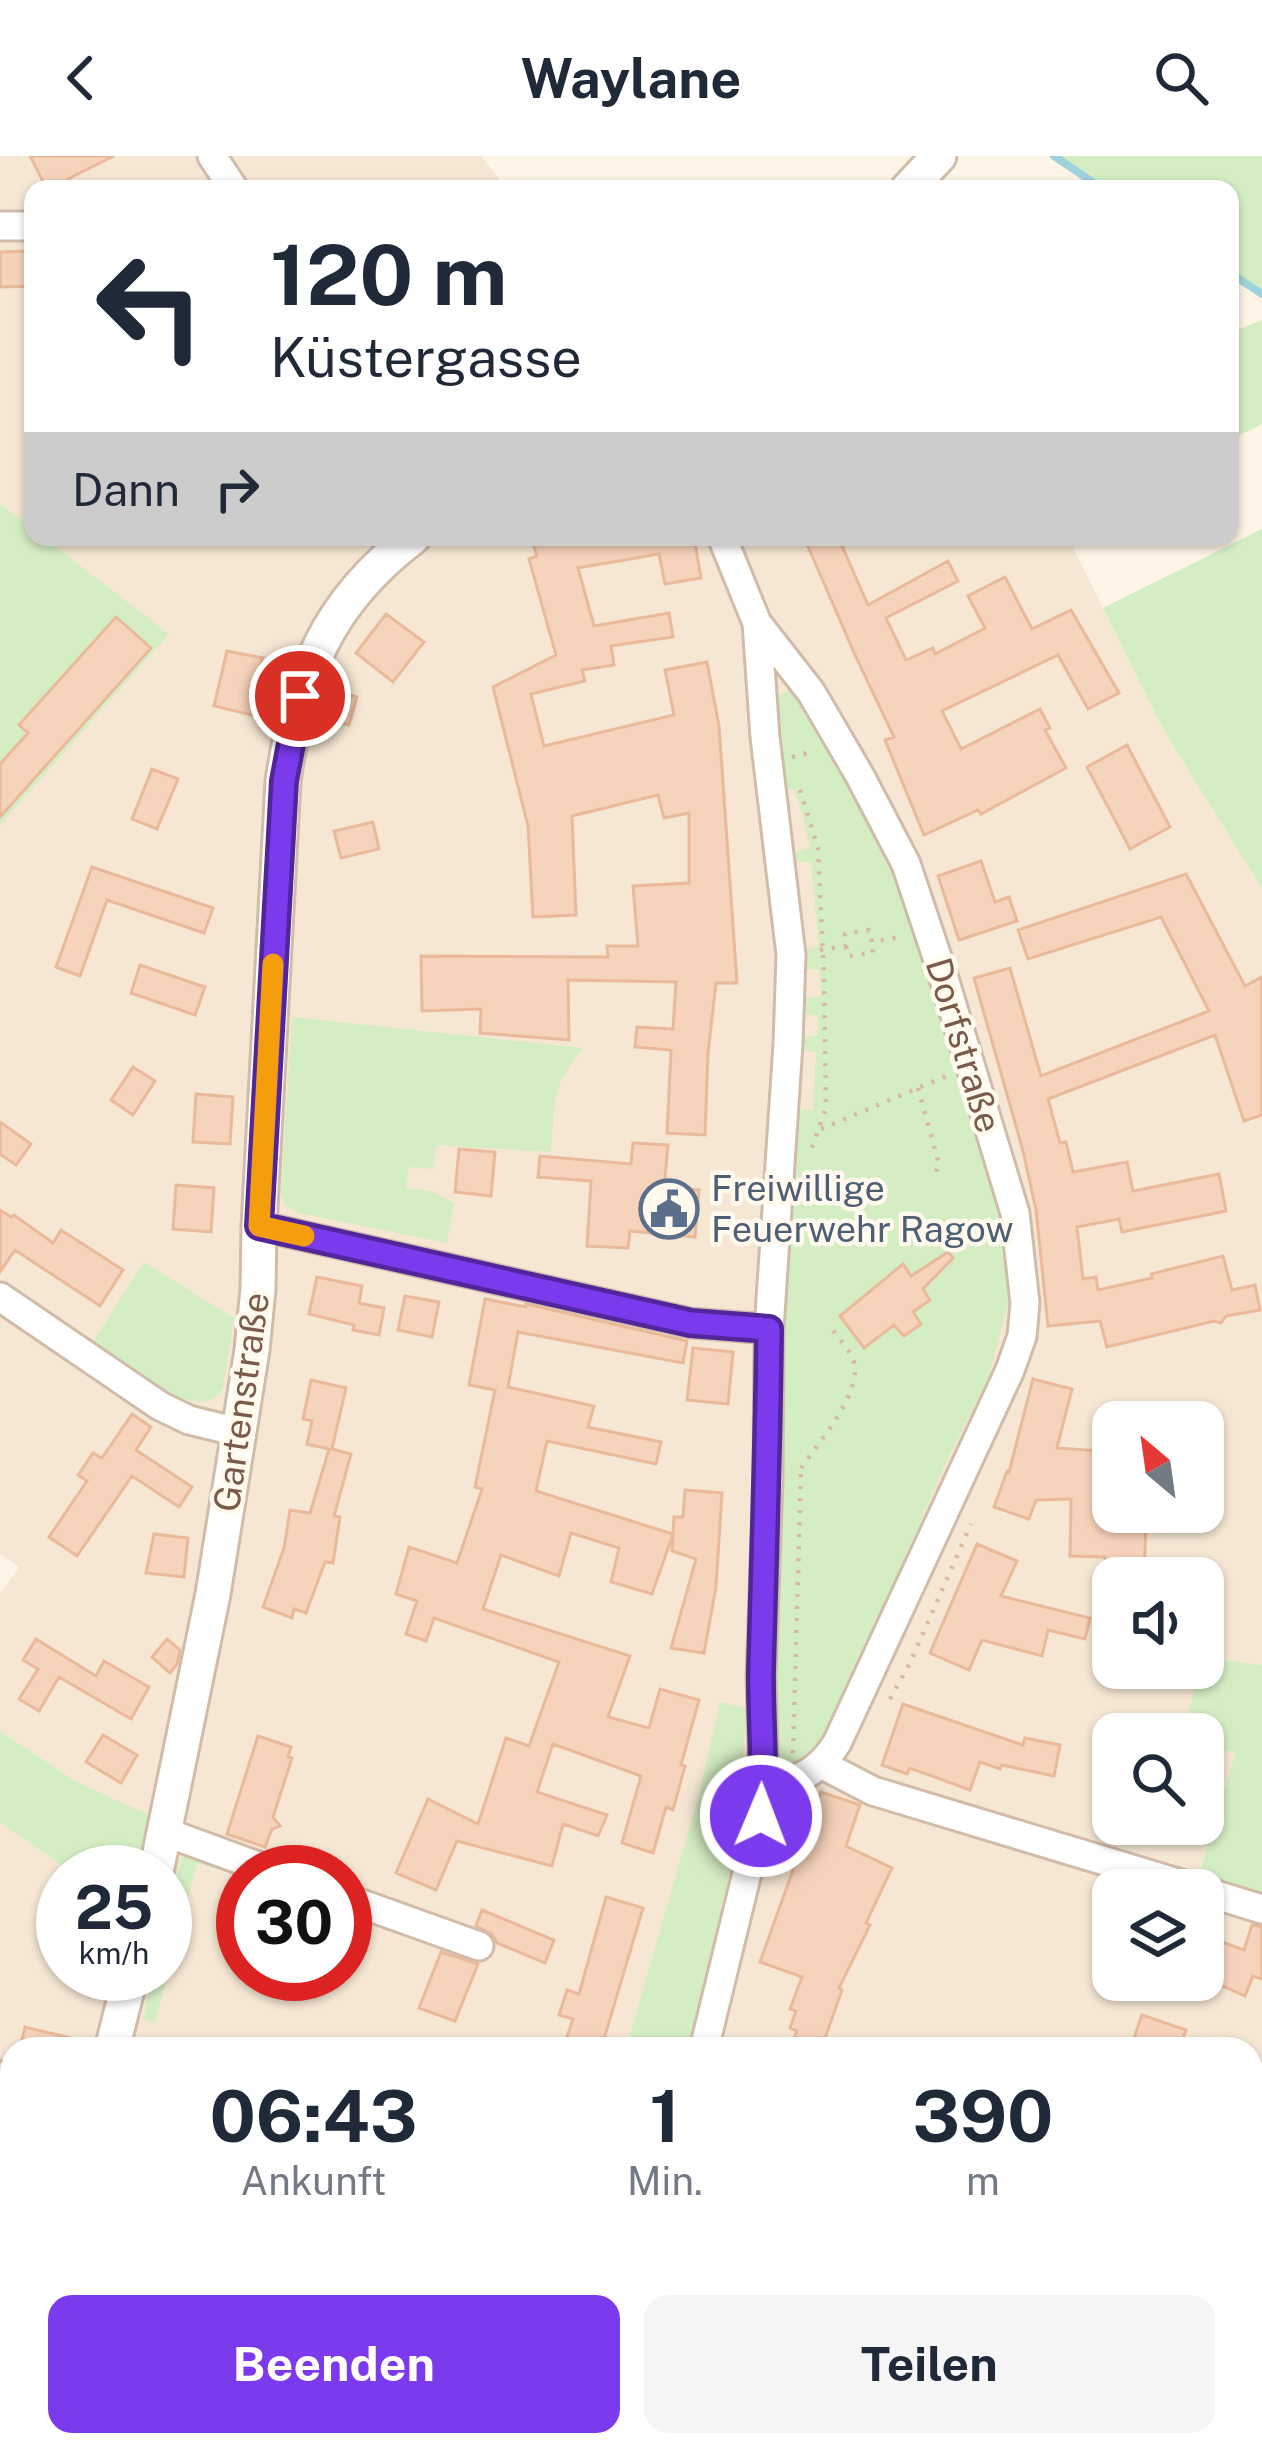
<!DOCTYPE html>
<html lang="de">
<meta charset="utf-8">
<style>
:root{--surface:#fff;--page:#f6f6f7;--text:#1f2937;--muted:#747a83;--accent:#7c3aed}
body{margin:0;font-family:"Public Sans",sans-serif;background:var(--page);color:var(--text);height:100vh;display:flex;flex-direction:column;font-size:45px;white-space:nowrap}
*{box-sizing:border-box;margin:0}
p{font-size:39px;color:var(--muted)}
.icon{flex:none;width:66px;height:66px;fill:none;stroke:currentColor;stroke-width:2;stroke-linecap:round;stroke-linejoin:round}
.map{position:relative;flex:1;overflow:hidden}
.drawer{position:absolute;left:0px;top:1881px;width:1263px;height:420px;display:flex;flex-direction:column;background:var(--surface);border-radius:36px 36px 0 0;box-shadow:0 3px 9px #0004}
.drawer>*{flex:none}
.guide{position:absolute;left:24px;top:24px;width:1215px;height:366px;border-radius:24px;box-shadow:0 3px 9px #0004;background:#fff;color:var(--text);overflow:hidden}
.needle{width:78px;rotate:331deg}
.controls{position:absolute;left:1092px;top:1245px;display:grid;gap:24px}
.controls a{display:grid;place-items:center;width:132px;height:132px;border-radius:24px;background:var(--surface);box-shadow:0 3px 9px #0004;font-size:60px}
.speed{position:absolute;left:36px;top:1689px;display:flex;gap:24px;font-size:60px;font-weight:700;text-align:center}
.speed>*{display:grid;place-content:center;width:156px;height:156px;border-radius:50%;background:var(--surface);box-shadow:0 3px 9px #0004;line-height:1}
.speed small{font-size:30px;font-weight:400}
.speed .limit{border:18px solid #d22;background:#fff;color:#111}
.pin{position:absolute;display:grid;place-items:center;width:102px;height:102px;color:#fff;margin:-51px;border:6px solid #fff;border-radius:50%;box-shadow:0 3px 12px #0007}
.me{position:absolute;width:132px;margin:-66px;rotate:1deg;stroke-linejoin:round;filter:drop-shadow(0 0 9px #0008)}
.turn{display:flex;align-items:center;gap:42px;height:252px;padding:0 48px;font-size:54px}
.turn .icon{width:156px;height:156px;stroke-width:2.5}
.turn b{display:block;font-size:84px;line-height:102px}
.then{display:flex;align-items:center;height:114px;padding:0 48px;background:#0003;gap:24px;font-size:45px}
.eta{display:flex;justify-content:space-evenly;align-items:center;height:204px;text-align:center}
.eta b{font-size:72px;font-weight:700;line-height:84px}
.action{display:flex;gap:24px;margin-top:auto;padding:24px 48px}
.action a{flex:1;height:138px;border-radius:24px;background:var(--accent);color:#fff;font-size:48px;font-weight:700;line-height:138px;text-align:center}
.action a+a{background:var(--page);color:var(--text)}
header{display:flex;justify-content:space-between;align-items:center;height:156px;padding:0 48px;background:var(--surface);font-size:54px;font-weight:700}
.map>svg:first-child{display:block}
.residential{fill:#f6e7d4;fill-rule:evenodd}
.green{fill:#d4edc3}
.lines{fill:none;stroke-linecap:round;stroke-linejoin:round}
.stream{stroke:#9ed2dd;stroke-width:8}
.building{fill:#f6d3bb;stroke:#eab99a;stroke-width:3}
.minor-casing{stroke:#d1bcaa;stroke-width:33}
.tertiary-casing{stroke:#d1bcaa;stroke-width:39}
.path{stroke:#dbb69e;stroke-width:4.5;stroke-dasharray:3 9;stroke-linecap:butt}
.minor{stroke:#fff;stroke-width:27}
.tertiary{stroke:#fff;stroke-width:33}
.route-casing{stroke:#51269a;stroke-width:30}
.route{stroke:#7c3aed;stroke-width:21}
.slow{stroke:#f59e0b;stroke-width:21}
.labels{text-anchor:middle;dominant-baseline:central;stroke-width:9;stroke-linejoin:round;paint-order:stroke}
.street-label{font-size:36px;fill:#7a5a48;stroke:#fff9ee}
.service-label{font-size:36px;fill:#4e5e75;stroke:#fff9ee;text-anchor:start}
</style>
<header><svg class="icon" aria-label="back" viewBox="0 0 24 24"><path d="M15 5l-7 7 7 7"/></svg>Waylane<svg class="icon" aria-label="search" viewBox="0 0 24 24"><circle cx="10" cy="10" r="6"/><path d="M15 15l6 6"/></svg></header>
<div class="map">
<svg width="1262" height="2301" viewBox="0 0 1262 2301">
<rect width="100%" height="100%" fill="#fef5e6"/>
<path class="residential" d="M0,0H481L507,33H33V381H1068L1160,568L1262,733V1509L1203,1504V1422H1113V1512H1201L1182,1578H1113V1668H1203V1589L1235,1596L1195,1731L1201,1734H1113V1824H1203V1735L1262,1755V1958L1251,1954V1893H123L141,1818H165V1720L177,1672L77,1626L0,1575V1438L19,1411L0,1398ZM1113,1266H1203V1356H1113ZM243,1716H345V1818H243Z
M0,1667L72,1716H63V1818H120L101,1893H12V2180L0,2218Z
M12,2252V2289H1005L1019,2301H0V2288Z"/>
<path class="green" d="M1056,0H1262V138L1230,116V33H1106Z
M1262,164V268L1230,284V177Z
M0,348L33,373V381H43L169,478L0,669Z
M1262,373V733L1160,568L1103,452Z
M789,534L804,538L897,711L974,956L1009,1100L1008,1148L988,1222L943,1313L823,1593C805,1610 784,1619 772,1590L775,1251L793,954H813L816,896L799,894L800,881L817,880L818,860L801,858V842L820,841V814L800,813L801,794L819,790L811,706H794L793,697L810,692L803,660L794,633H783L771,553L777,540Z
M292,861L583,892C549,934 556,946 551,996L436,989L433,1013L409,1011L406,1032L431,1035L454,1047L447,1087L299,1057L285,1048L281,1038Z
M144,1106L234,1162L223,1233C197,1273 119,1205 92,1187Z
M1204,1502L1262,1509V1754L1195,1732L1235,1597L1203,1589V1578H1182L1201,1512H1203Z
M720,1546L745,1552L747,1556L739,1644L723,1758L692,1893H626L699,1639Z
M0,1575L77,1626L156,1662L144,1716H72L0,1667Z
M196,1693L243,1716V1721L197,1707L155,1867L143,1863L153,1818H165V1768L182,1698Z
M1251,1954L1262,1958V2301H1207L1183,2289H1251Z
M12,2284V2289H197L192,2301H6Z
M507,2289H593L590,2301H503Z
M1005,2289H1102L1096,2301H1019Z"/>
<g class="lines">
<path class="stream" d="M1054,0L1103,33
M1230,117L1262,138
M1251,2108L1262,2113"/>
</g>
<path class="building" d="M30,0H114L68,23L65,33H47Z
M33,95V130L0,131V96Z
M531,381H582L584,386L613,381H694L701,422L665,428L659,398L578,412L594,470L669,457L673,481L611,490L614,509L582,514L585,525L531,538L544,590L674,559L665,514L707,506L719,570L737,827H716L708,897L705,979L667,977L671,894L635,891L637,871L673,873L676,826L568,824L569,884L480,877L481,853L422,855L421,800L608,801L607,790H638L633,730L689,727V657L664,662L658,639L572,660L576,759L533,761L528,670L493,531L556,499L529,403L537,400Z
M804,381H838L868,449L948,405L958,425L886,462L906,504L933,492L935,498L985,472L968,440L1005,421L1032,473L1071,454L1119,537L1088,553L1058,499L942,555L961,593L1040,553L1050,572L1045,574L1066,612L981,658L978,654L924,679L885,584L894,581L855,499Z
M386,458L424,486L393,526L356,497Z
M116,461L151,492L0,661V608L28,577L19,569Z
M227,495L263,502L259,516L266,518L256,560L214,550Z
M335,534L357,541L349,569L326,562Z
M1127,589L1170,671L1130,693L1087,611Z
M152,613L178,623L157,673L132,663Z
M373,666L379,693L341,702L334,675Z
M981,705L995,746L1009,741L1017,765L959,784L938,720Z
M92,711L213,752L204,777L107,744L80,820L56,811Z
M1186,718L1245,830L1262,821V959L1244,965L1215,879L1048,943L1060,987L1066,986L1073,1016L1127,1006L1133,1035L1219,1018L1226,1055L1122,1076L1119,1063L1077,1071L1083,1123L1096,1121L1098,1134L1152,1122L1151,1118L1223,1100L1232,1134L1255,1129L1260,1154L1226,1160L1221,1167L1214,1165L1107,1191L1100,1165L1048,1170L1036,1054L1023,995L974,822L1010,812L1041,920L1209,855L1161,761L1028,803L1018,774Z
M140,809L205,831L195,859L131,837Z
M133,911L155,925L133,959L111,944Z
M196,938L233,941L230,988L193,986Z
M0,966L31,988L16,1009L0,998Z
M633,987L668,989L664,1032L699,1034L695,1081L630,1075L628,1092L587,1090L591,1025L538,1021L540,1000L631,1008Z
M459,993L495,996L491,1040L455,1036Z
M176,1029L214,1032L211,1076L173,1073Z
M0,1054L11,1061L14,1059L53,1087L61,1074L123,1114L100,1150L15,1094L0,1116Z
M948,1096L953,1102L923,1133L930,1144L913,1156L921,1168L904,1180L894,1169L864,1192L840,1160L903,1108L911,1120Z
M317,1121L362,1130L359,1147L384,1152L379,1179L353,1174L354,1169L309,1158Z
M405,1140L439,1146L432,1181L398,1174Z
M485,1143L526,1151V1148L687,1185L683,1207L518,1176L508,1231L594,1250L588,1271L661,1286L656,1308L547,1285L536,1335L673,1378L652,1438L611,1426L619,1392L571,1377L559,1420L501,1399L483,1453L630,1500L608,1561L649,1572L660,1533L699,1544L681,1609L685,1610L673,1654L666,1651L653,1697L622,1687L641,1620L553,1588L537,1636L607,1659L598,1680L563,1668L552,1710L457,1685L436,1734L396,1717L428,1643L478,1668L506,1582L529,1590L559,1506L434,1462L426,1485L406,1478L417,1445L396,1438L409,1391L457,1407L482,1333L475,1331L495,1234L469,1229Z
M693,1192L733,1196L728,1248L687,1244Z
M1033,1223L1072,1233L1057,1292L1113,1296V1366L1146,1367L1144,1422H1105V1401L1070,1400L1071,1343L1036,1344L1029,1363L994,1351L1007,1315L1009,1316Z
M311,1224L346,1232L332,1293L351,1298L334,1360L340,1361L333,1407L325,1406L306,1457L294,1453L292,1462L263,1451L284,1392L290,1354L310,1357L329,1293L307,1288L312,1265L303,1263Z
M132,1258L151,1271L136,1294L192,1331L179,1351L132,1320L77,1400L49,1381L87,1325L78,1319L93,1297L102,1302Z
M685,1334L722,1337L716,1431L704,1497L671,1492L696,1403L672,1395L674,1361H683Z
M154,1378L188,1382L184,1421L146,1417Z
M977,1388L1017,1405L1001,1440L1090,1462L1085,1483L1048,1474L1042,1500L982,1484L969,1514L930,1497Z
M36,1483L96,1520L104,1505L149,1531L131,1563L59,1521L39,1555L19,1543L38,1513L23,1504Z
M167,1483L180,1494L177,1508L170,1517L152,1501Z
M903,1548L1023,1589L1025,1582L1060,1589L1054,1620L1002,1609L1000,1613L980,1606L970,1634L910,1612L907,1618L882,1609Z
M103,1579L137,1599L121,1627L86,1606Z
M258,1580L291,1591L288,1601L292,1602L273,1661L280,1670L272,1673L265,1691L227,1678Z
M821,1636L860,1649L846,1690L892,1712L866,1767L870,1769L839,1832L842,1834L824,1885L817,1882L813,1893H808L792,1887L797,1875L790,1872L796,1855L790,1853L802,1821L760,1806Z
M55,1732L63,1733V1795L41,1789Z
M606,1741L643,1752L601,1893H563L573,1863L559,1859L567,1834L579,1838Z
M482,1754L554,1784L545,1807L497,1787L492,1778L476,1770Z
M1252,1769L1262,1771V1823L1253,1820L1245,1840L1203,1821V1779L1244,1794Z
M441,1796L478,1808L455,1865L419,1852Z
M1142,1859L1186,1874L1179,1893H1166L1134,1882Z
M25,1871L83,1885L82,1893H20Z"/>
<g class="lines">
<defs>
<path id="minor" d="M212,0L234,33
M0,70H33
M757,467L811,536L860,620L906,708L942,816L1015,1057L1025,1147L1022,1180L1010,1214L837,1587C818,1617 799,1625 764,1630
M259,1070L691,1167L769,1173
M0,1141L160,1250L189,1264L238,1276
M823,1609L873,1635L1201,1734
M165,1676L274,1716
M1203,1735L1262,1753
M345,1742L479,1790
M704,1893L761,1660L764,1630L761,1521L768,1324L769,1173L788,888L791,799L765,581L757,467L722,381
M605,2301L608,2289"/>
<path id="tertiary" d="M908,33L939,0
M156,1716L213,1438L252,1194L258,1133L259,1070L283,625C299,519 325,448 413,381
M112,1893L131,1818
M0,2256L12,2220"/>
</defs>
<use href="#minor" class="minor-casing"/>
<use href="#tertiary" class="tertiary-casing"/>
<path class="path" d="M792,601L815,595
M800,634L818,692L824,820L826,952L809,1000
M846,790L848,800L873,797L872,786
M820,794L846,790L845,778L869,774L872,786L900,781
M918,932L939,1008L933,1024
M821,973L949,919
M801,1312C819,1286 865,1234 853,1203C848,1192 838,1181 831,1172
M890,1543L910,1507L971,1368
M793,1597L801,1312
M0,1904L12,1911"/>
<use href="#minor" class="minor"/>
<use href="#tertiary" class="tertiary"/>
</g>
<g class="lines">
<defs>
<path id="route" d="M300,540L284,625L259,1070L691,1167L769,1173C768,1287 764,1400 761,1513C760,1562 766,1611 761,1660"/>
</defs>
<use href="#route" class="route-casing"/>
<use href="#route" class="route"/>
<path class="slow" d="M273,808L259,1070L304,1080"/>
</g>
<defs>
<symbol id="civic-ring" viewBox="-11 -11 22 22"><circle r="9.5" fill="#fff9ee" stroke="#5c6f8a" stroke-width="1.5"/><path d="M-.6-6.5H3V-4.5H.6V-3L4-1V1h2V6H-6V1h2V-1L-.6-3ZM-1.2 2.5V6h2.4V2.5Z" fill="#5c6f8a"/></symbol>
</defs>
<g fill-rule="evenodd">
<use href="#civic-ring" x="636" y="1020" width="66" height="66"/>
</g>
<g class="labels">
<g class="street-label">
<text transform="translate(964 889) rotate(73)">Dorfstraße</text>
<text transform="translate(241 1246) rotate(-82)">Gartenstraße</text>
</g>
<g class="service-label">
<text x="711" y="1032">Freiwillige<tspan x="711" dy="41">Feuerwehr Ragow</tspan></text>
</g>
</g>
</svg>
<div class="controls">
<a><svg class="needle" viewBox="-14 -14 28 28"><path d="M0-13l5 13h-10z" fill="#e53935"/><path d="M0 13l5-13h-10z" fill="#747a83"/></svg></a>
<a><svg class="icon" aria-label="sound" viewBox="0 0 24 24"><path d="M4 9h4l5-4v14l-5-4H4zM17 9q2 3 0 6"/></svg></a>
<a><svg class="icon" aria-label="search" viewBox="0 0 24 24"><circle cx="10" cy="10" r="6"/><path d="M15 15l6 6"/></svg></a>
<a><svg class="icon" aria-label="layers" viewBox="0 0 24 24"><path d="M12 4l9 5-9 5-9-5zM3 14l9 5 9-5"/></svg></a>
</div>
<div class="speed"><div>25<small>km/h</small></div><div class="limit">30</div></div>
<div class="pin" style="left:300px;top:540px;background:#d93025"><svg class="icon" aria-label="arrive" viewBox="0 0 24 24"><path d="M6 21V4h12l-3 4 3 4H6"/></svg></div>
<svg class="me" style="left:761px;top:1660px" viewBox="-20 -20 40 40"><circle r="17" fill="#7c3aed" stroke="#fff" stroke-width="3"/><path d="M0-11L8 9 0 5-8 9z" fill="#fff"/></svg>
<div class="guide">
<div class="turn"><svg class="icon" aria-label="left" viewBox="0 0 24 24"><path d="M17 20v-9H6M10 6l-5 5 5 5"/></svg><div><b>120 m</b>Küstergasse</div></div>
<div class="then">Dann<svg class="icon" aria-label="right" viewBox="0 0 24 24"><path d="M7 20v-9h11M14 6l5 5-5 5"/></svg></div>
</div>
<section class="drawer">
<div class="eta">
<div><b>06:43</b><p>Ankunft</p></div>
<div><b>1</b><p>Min.</p></div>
<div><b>390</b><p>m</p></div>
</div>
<div class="action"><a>Beenden</a><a>Teilen</a></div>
</section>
</div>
